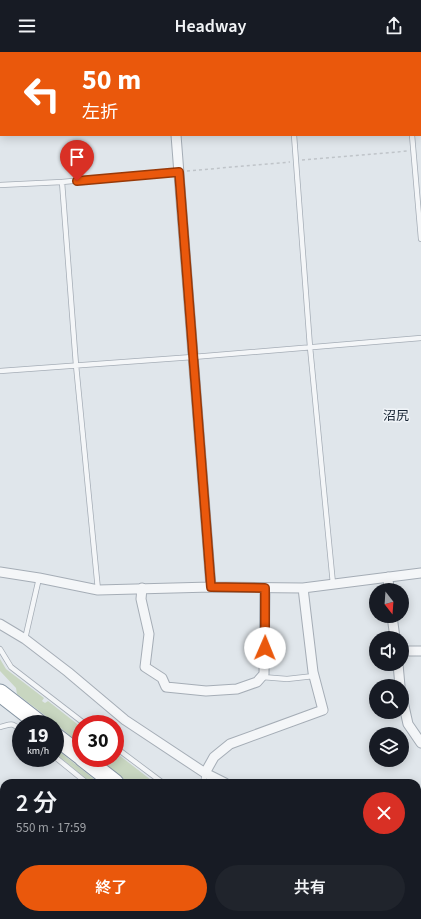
<!DOCTYPE html>
<html lang="ja">
<meta charset="utf-8">
<style>
:root{--surface:#171b24;--page:#20242c;--text:#f1f3f6;--muted:#9ea1a6;--accent:#ea580c}
body{margin:0;font-family:"Source Sans 3","Noto Sans JP",sans-serif;background:var(--page);color:var(--text);height:100vh;display:flex;flex-direction:column;font-size:15px;white-space:nowrap}
*{box-sizing:border-box;margin:0}
p{font-size:13px;color:var(--muted)}
.icon{flex:none;width:22px;height:22px;fill:none;stroke:currentColor;stroke-width:2;stroke-linecap:round;stroke-linejoin:round}
.map{position:relative;flex:1;overflow:hidden}
.panel{position:absolute;left:0px;top:727px;width:421px;height:140px;display:flex;flex-direction:column;background:var(--surface);border-radius:12px 12px 0 0;box-shadow:0 2px 10px #0003}
.panel>*{flex:none}
.top-card{position:absolute;left:0px;top:0px;width:421px;height:84px;box-shadow:0 2px 10px #0003;background:#ea580c;color:#fff;overflow:hidden}
.needle{width:26px;rotate:163deg}
.fabs{position:absolute;left:369px;top:531px;display:grid;gap:8px}
.fabs a{display:grid;place-items:center;width:40px;height:40px;border-radius:50%;background:var(--surface);box-shadow:0 2px 10px #0003;font-size:20px}
.speed{position:absolute;left:12px;top:663px;display:flex;gap:8px;font-size:20px;font-weight:700;text-align:center}
.speed>*{display:grid;place-content:center;width:52px;height:52px;border-radius:50%;background:var(--surface);box-shadow:0 2px 10px #0003;line-height:1}
.speed small{font-size:10px;font-weight:400}
.speed .limit{border:6px solid #d22;background:#fff;color:#111}
.pin{position:absolute;display:grid;place-items:center;width:34px;height:34px;color:#fff;margin:-41px -17px;border-radius:50% 50% 50% 0;rotate:-45deg;box-shadow:0 0 4px #0007}
.pin .icon{rotate:45deg}
.me{position:absolute;width:44px;margin:-22px;rotate:1deg;stroke-linejoin:round;filter:drop-shadow(0 0 3px #0008)}
.turn{display:flex;align-items:center;gap:14px;height:84px;padding:0 16px;font-size:18px}
.turn .icon{width:52px;height:52px;stroke-width:2.5}
.turn b{display:block;font-size:28px;line-height:34px}
.round{display:grid;place-items:center;flex:none;width:42px;height:42px;border-radius:21px;background:var(--page)}
.overview{display:flex;align-items:center;justify-content:space-between;height:68px;padding:0 16px}
h1{font-size:24px;font-weight:600;line-height:30px}
.button{display:flex;gap:8px;margin-top:auto;padding:8px 16px}
.button a{flex:1;height:46px;border-radius:24px;background:var(--accent);color:#fff;font-size:16px;font-weight:600;line-height:46px;text-align:center}
.button a+a{background:var(--page);color:var(--text)}
header{display:flex;justify-content:space-between;align-items:center;height:52px;padding:0 16px;background:var(--surface);font-size:18px;font-weight:600}
.map>svg:first-child{display:block}
.green{fill:#c8d6c0}
.lines{fill:none;stroke-linecap:round;stroke-linejoin:round}
.river{stroke:#97b9cf;stroke-width:14}
.lane-casing{stroke:#a5adb6;stroke-width:6}
.street-casing{stroke:#a5adb6;stroke-width:11}
.secondary-casing{stroke:#a5adb6;stroke-width:15}
.highway-casing{stroke:#8695a3;stroke-width:19}
.path{stroke:#bfc4c9;stroke-width:1.5;stroke-dasharray:3 3;stroke-linecap:butt}
.lane{stroke:#f4f6f8;stroke-width:4.5}
.street{stroke:#f4f6f8;stroke-width:9}
.secondary{stroke:#fff;stroke-width:13}
.highway{stroke:#fff;stroke-width:17}
.route-casing{stroke:#983908;stroke-width:10}
.route{stroke:#ea580c;stroke-width:7}
.labels{text-anchor:middle;dominant-baseline:central;stroke-width:3;stroke-linejoin:round;paint-order:stroke}
.quarter-label{font-size:13px;fill:#192635;stroke:#f0f4f8}
</style>
<header><svg class="icon" aria-label="menu" viewBox="0 0 24 24"><path d="M4 6h16M4 12h16M4 18h16"/></svg>Headway<svg class="icon" aria-label="share" viewBox="0 0 24 24"><path d="M12 15V3M7 8l5-5 5 5M5 13v7h14v-7"/></svg></header>
<div class="map">
<svg width="421" height="867" viewBox="0 0 421 867">
<rect width="100%" height="100%" fill="#e0e6eb"/>
<path class="green" d="M0,607L6,617L44,646L42,649L45,651L48,649L81,675V693L55,671L17,642L16,636L0,619Z
M55,696L99,731H91L55,701Z
M115,700L155,731H126L97,706H115Z
M293,863H325L330,867H296Z"/>
<g class="lines">
<path class="river" d="M227,0L229,1
M341,1L343,0"/>
<defs>
<path id="lane" d="M407,0V1
M294,83L310,295L333,532
M412,83L421,187
M62,130L76,313L98,538
M0,133L62,130L179,119
M0,319L193,305L421,286
M25,587L39,526
M0,597L11,615L85,672
M262,625L287,627L314,624
M0,675C12,672 11,670 21,678
M115,695L163,731
M55,705L87,731
M203,731L205,721
M260,863L263,867
M334,863L338,867"/>
<path id="street" d="M168,0V1
M176,83L211,535
M0,520L39,526L98,538L211,535L303,536L421,521
M388,525L389,538
M142,536L141,547L149,582L145,615L162,626L166,635L206,639L237,637L257,630L264,622L265,536
M392,564L395,586
M0,572L25,587L68,620L125,668L205,721L225,731
M402,599H421
M398,612L400,634
M402,645L408,672L421,691
M205,721L214,705L230,692L323,658L313,620L303,536
M417,782L421,783
M417,861H421
M378,867L395,863"/>
<path id="secondary" d="M0,814L3,842L1,867"/>
<path id="highway" d="M0,641L40,672
M55,684L81,704
M83,706L115,731
M282,863L287,867"/>
</defs>
<use href="#lane" class="lane-casing"/>
<use href="#street" class="street-casing"/>
<use href="#secondary" class="secondary-casing"/>
<use href="#highway" class="highway-casing"/>
<path class="path" d="M210,0L213,1
M249,0L251,1
M364,1L366,0
M302,108L408,99
M187,119L290,110"/>
<use href="#lane" class="lane"/>
<use href="#street" class="street"/>
<use href="#secondary" class="secondary"/>
<use href="#highway" class="highway"/>
</g>
<g class="lines">
<defs>
<path id="route" d="M77,129L179,120L211,535L265,536V596"/>
</defs>
<use href="#route" class="route-casing"/>
<use href="#route" class="route"/>
</g>
<g class="labels">
<g class="quarter-label">
<text x="396" y="364">沼尻</text>
</g>
</g>
</svg>
<div class="fabs">
<a><svg class="needle" viewBox="-14 -14 28 28"><path d="M0-13l5 13h-10z" fill="#e53935"/><path d="M0 13l5-13h-10z" fill="#9ea1a6"/></svg></a>
<a><svg class="icon" aria-label="sound" viewBox="0 0 24 24"><path d="M4 9h4l5-4v14l-5-4H4zM17 9q2 3 0 6"/></svg></a>
<a><svg class="icon" aria-label="search" viewBox="0 0 24 24"><circle cx="10" cy="10" r="6"/><path d="M15 15l6 6"/></svg></a>
<a><svg class="icon" aria-label="layers" viewBox="0 0 24 24"><path d="M12 4l9 5-9 5-9-5zM3 14l9 5 9-5"/></svg></a>
</div>
<div class="speed"><div>19<small>km/h</small></div><div class="limit">30</div></div>
<div class="pin" style="left:77px;top:129px;background:#d93025"><svg class="icon" aria-label="arrive" viewBox="0 0 24 24"><path d="M6 21V4h12l-3 4 3 4H6"/></svg></div>
<svg class="me" style="left:265px;top:596px" viewBox="-20 -20 40 40"><circle r="19" fill="#fff"/><path d="M0-13L10 11 0 6-10 11z" fill="#ea580c"/></svg>
<div class="top-card">
<div class="turn"><svg class="icon" aria-label="left" viewBox="0 0 24 24"><path d="M17 20v-9H6M10 6l-5 5 5 5"/></svg><div><b>50 m</b>左折</div></div>
</div>
<section class="panel">
<div class="overview"><div><h1>2 分</h1><p>550 m · 17:59</p></div><a class="round" style="background:#d93025;color:#fff"><svg class="icon" aria-label="close" viewBox="0 0 24 24"><path d="M6 6l12 12M18 6L6 18"/></svg></a></div>
<div class="button"><a>終了</a><a>共有</a></div>
</section>
</div>
